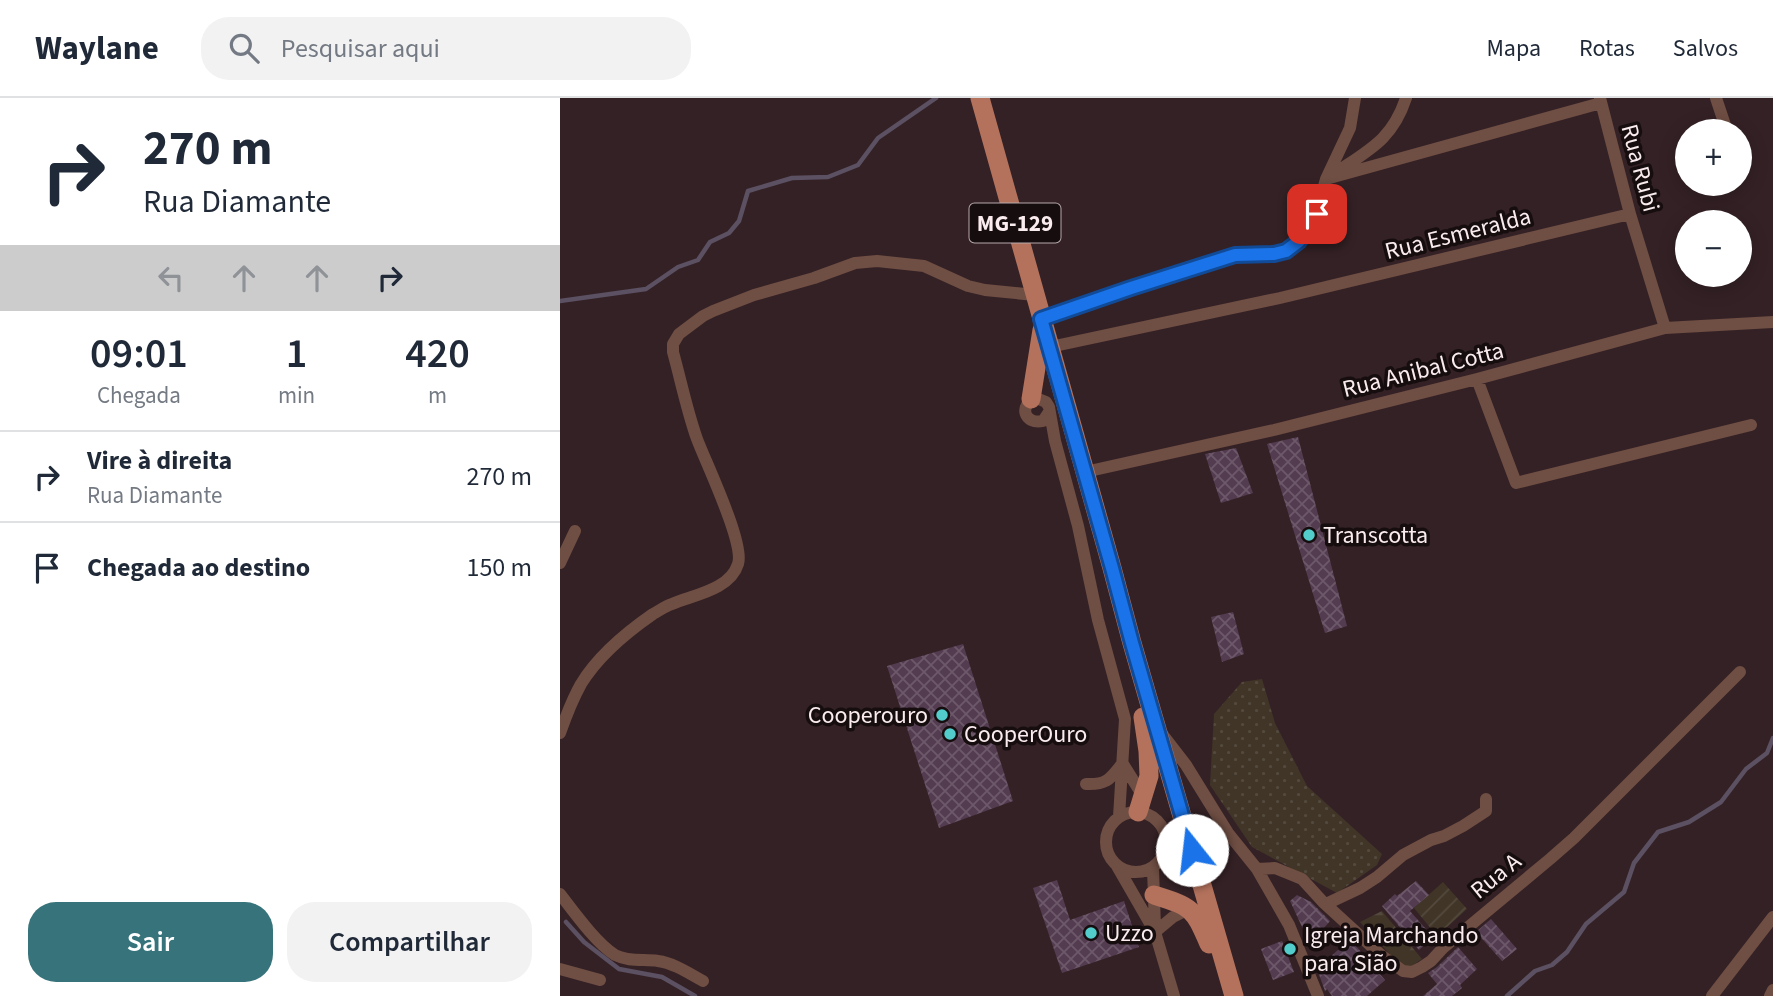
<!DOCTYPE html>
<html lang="pt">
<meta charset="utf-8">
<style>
:root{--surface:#fff;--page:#f2f2f3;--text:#1f2937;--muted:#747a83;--line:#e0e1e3;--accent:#36737a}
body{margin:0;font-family:"Source Sans 3",sans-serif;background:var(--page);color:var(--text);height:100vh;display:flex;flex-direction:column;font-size:26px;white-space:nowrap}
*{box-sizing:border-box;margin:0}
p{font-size:23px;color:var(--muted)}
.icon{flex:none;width:38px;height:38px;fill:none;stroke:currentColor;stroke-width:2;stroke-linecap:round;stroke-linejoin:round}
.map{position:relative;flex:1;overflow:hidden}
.side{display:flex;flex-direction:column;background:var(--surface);width:560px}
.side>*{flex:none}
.guide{background:#fff;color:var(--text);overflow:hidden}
.buttons{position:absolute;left:1115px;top:21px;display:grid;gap:14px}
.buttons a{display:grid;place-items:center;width:77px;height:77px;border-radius:50%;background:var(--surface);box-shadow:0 4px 18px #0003;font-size:35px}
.pin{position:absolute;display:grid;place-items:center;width:60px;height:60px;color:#fff;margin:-30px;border-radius:14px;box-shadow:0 4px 10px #0006}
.me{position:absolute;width:77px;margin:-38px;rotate:344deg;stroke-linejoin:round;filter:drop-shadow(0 0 5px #0008)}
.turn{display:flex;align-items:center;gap:24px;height:147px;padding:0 28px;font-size:32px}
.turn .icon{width:91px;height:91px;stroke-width:2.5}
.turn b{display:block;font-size:49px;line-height:60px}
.lanes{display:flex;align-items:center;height:66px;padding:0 28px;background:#0003;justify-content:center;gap:35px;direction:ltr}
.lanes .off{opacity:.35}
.eta{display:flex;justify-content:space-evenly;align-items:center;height:119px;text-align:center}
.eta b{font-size:42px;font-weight:600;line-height:49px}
.primary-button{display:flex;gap:14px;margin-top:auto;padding:14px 28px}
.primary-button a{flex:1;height:80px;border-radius:28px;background:var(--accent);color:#fff;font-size:28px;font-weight:600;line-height:80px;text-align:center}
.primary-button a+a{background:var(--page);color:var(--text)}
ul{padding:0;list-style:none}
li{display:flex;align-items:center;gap:21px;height:91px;padding:0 28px;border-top:2px solid var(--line)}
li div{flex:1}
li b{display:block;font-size:26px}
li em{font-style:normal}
header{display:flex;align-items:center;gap:42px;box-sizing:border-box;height:98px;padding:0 35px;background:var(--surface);border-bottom:2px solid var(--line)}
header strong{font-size:33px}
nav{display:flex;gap:38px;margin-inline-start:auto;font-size:24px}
.search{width:490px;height:63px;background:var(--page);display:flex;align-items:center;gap:18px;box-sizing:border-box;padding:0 24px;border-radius:28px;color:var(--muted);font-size:26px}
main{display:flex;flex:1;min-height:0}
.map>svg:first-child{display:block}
.grass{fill:url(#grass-dots)}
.forest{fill:url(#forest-firs)}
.garden{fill:url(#garden-furrows)}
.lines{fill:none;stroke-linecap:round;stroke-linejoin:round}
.stream{stroke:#5b5162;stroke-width:4.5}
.building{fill:url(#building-cross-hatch)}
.street{stroke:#6f4e43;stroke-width:12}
.primary{stroke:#b4725c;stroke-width:19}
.route-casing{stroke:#114b97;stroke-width:18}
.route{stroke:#1a73e8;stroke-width:12}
.poi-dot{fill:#52cdcc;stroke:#160d0f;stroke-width:2.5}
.labels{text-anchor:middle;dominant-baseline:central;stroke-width:7;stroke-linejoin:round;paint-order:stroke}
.shield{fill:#160d0f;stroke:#b6a9ab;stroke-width:2}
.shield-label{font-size:23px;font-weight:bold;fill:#faecee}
.street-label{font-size:24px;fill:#faecee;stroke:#160d0f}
.poi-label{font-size:24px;fill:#faecee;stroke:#160d0f;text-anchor:start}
</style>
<header>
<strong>Waylane</strong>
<div class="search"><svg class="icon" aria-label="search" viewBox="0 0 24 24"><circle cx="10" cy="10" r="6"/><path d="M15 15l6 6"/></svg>Pesquisar aqui</div>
<nav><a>Mapa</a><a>Rotas</a><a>Salvos</a></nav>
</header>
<main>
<section class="side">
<div class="guide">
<div class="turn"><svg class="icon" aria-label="right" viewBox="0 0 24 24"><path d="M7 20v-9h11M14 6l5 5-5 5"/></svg><div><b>270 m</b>Rua Diamante</div></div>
<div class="lanes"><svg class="icon off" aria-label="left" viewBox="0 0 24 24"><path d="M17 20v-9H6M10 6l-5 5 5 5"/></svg><svg class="icon off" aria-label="ahead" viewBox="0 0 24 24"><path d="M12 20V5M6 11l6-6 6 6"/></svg><svg class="icon off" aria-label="ahead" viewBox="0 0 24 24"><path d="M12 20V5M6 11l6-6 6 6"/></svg><svg class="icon" aria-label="right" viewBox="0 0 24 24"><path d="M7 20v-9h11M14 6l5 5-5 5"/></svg></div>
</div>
<div class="eta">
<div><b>09:01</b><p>Chegada</p></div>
<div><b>1</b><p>min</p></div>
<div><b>420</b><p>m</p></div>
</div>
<ul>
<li><svg class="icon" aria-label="right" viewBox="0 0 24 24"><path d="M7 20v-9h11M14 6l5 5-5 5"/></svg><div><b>Vire à direita</b><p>Rua Diamante</p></div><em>270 m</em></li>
<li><svg class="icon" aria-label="arrive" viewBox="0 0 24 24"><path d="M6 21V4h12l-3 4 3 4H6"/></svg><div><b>Chegada ao destino</b></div><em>150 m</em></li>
</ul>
<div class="primary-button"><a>Sair</a><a>Compartilhar</a></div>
</section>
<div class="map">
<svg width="1213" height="898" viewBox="0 0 1213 898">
<defs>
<pattern id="grass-dots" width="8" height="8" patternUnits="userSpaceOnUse" patternTransform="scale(1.75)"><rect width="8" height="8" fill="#403527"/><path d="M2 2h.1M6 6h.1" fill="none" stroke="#53493c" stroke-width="1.8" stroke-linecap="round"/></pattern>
<pattern id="forest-firs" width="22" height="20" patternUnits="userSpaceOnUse" patternTransform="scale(1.75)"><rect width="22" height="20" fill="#403527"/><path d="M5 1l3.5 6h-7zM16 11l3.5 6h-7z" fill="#53493c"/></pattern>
<pattern id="garden-furrows" width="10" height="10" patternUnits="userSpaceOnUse" patternTransform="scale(1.75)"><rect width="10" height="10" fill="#403527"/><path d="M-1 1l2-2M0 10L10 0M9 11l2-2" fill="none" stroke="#53493c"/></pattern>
<pattern id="building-cross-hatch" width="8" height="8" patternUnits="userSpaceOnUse" patternTransform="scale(1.75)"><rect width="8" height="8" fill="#533b50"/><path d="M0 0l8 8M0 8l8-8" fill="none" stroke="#6d586a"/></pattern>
</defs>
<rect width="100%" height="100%" fill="#342125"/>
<path class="grass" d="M702,581L715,625L747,688L822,756L817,767L777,795L692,749L650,687L654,616L682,584Z"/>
<path class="forest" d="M822,813L862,861L850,869L838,865L800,824Z"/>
<path class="garden" d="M883,784L907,811L877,838L854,810Z"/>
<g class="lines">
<path class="stream" d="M0,203L86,191L118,169L138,162L150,144L169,135L179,123L188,93L232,80L268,79L298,67L318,40L376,0
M6,824L24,844L59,871L102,879L135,898
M947,898L975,873L992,867L1007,854L1026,826L1064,794L1074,765L1098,734L1129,724L1161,704L1186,671L1207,655L1213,640"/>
</g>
<path class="building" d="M738,339L787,528L765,535L707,346Z
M676,350L693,395L661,405L645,356Z
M673,514L684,556L662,564L651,519Z
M403,546L453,703L379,730L327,568Z
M497,782L510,822L564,803L579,849L502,875L473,790Z
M856,783L869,797L850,813L873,839L859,852L822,808L835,796L837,798Z
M737,797L751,804L770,823L750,846L730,803Z
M931,821L957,851L942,863L916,834Z
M790,841L825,882L807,898H772L767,891L765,893L757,871Z
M722,843L734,874L713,882L701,851Z
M898,849L917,871L900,887L902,890L892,898H863L877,886L868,875L877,869Z"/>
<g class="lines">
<path class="street" d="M1040,0L1070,116L1105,230
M1156,0L1167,33
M778,73C811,51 833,40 846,0
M766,81L790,30L795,0
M481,221C544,199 607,175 671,158C689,154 713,161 729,151C753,136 759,106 766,81L1041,5
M490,249L720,200L1070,116
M917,281L956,385L1191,327
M489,314L483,323C464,327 458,307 476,300L486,304L489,309L495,343L518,428L538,522L565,621L559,719
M525,374L714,332L917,281L1105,230L1213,224
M0,465L15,433
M0,635C6,618 12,602 21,586C38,558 67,534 93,516C99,513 105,508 112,506C133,497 170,492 178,466C185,446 146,365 137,341C127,313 121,283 113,254V246L119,236L143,218L153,213L194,197L254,180L295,165L317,163L364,168L408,188L425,192L475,197
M602,636L626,667L668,735L697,771L729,827L758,898
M563,666L583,698
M526,686C547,687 550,681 562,666
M546 744a30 30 0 1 1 60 0a30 30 0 1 1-60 0Z
M557,768L595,834L614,898
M593,770L595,830
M697,771L715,770L742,781L763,804L821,857L843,873L852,874L862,869L871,863L883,850L990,761L1014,740L1180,574
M0,796C14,814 36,845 55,857C69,864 84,861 98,863C114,865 130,876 143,883
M766,806L800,790L817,779L843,757L871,742L884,738L903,728L926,713V701
M595,834L613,819L629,811
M0,871L40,882
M1152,898L1213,819
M1210,898L1213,892"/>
<path class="primary" d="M420,0L552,470L572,545L674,898
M471,301L482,232
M578,714L589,678L588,653L583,619
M594,797C632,809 633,809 649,846"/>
</g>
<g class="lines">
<defs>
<path id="route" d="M632,752L572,545L552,470L481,221L571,190L675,157L714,156L726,153L739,143L757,116"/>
</defs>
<use href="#route" class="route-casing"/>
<use href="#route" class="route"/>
</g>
<g class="poi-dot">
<circle cx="749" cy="437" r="7"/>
<circle cx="382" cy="617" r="7"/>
<circle cx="390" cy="636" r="7"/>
<circle cx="531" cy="835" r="7"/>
<circle cx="730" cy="851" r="7"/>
</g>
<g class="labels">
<rect class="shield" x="409.5" y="105.5" width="91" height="39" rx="5"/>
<g class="shield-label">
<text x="455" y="125">MG-129</text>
</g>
<g class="street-label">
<text transform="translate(1080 70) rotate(75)">Rua Rubi</text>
<text transform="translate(898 136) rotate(-14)">Rua Esmeralda</text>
<text transform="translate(863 272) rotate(-14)">Rua Anibal Cotta</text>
<text transform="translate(936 778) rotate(-39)">Rua A</text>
</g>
<g class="poi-label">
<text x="763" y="437">Transcotta</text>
<text x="368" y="617" text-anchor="end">Cooperouro</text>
<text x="404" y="636">CooperOuro</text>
<text x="545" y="835">Uzzo</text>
<text x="744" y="837">Igreja Marchando<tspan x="744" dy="28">para Sião</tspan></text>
</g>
</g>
</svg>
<div class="buttons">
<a>+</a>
<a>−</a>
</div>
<div class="pin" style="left:757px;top:116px;background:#d93025"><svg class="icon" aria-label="arrive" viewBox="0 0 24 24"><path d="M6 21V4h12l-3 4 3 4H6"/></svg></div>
<svg class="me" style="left:632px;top:752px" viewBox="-20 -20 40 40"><circle r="19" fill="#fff"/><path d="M0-13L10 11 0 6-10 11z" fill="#1a73e8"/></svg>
</div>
</main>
